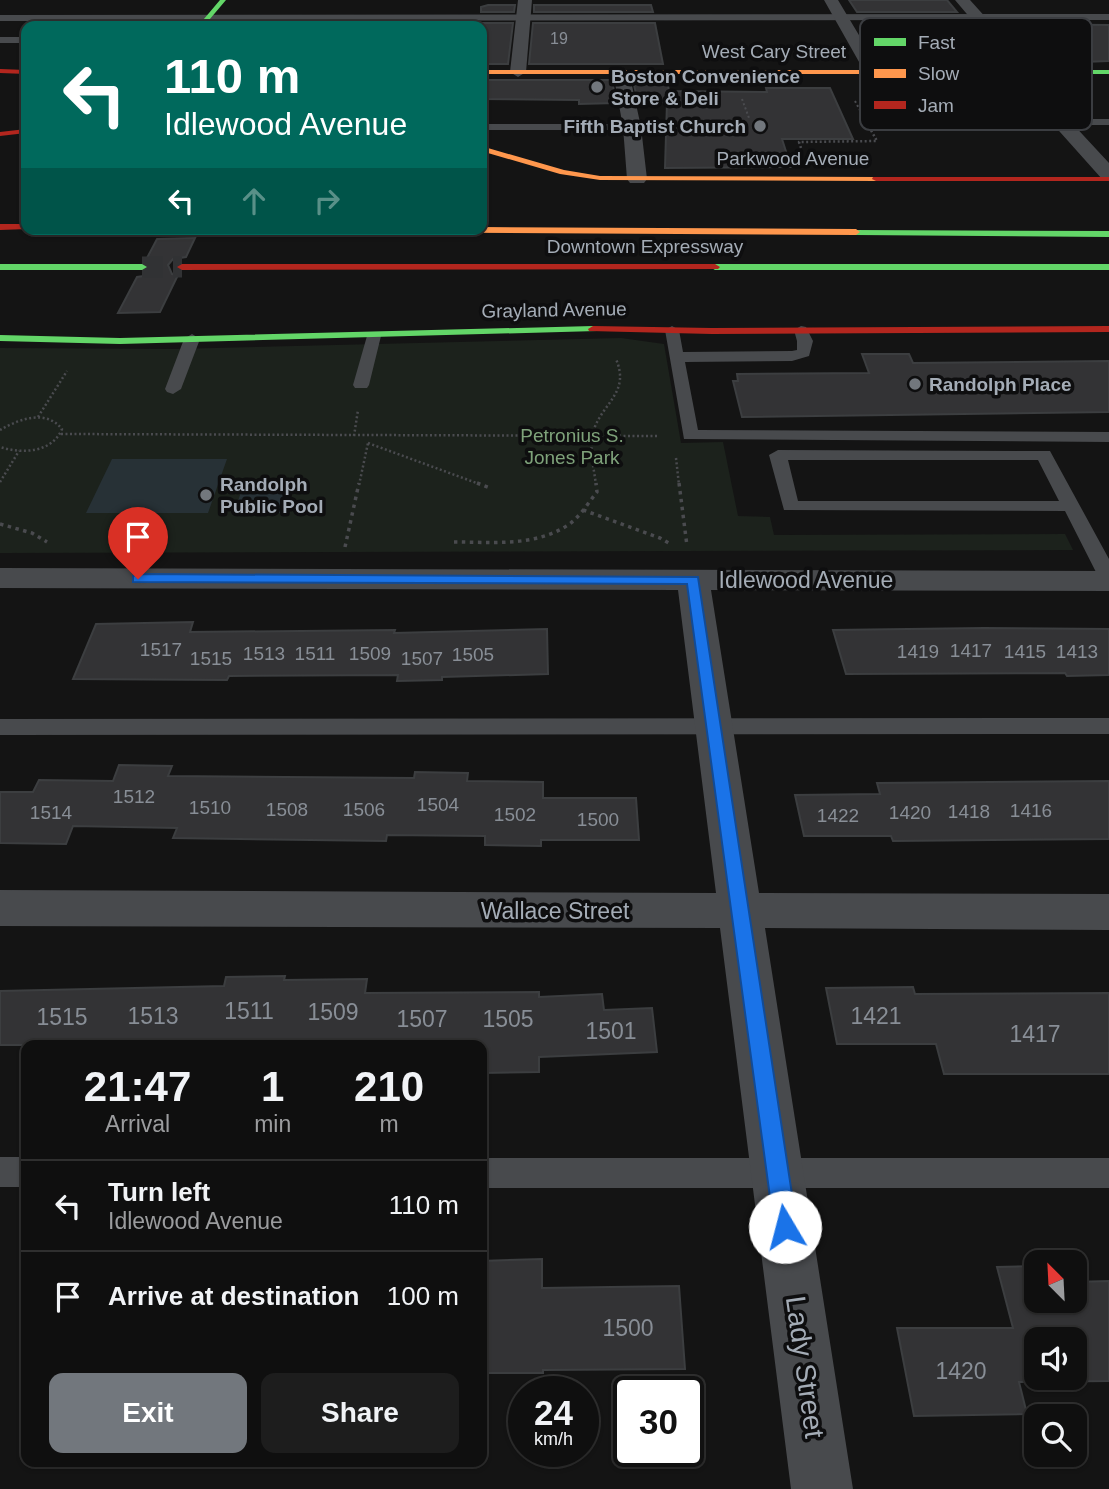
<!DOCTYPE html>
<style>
:root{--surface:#0f0f0f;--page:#1d1d1d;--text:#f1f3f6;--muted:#9b9c9e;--line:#2f2f2f;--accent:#72777d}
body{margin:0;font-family:Helvetica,sans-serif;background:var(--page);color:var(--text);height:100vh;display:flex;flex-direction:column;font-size:26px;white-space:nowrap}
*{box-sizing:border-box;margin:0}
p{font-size:23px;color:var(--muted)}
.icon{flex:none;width:38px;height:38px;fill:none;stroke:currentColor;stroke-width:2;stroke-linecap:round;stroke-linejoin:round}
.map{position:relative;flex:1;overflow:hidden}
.side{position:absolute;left:21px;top:1040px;width:466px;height:427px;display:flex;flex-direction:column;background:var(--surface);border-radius:14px;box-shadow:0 2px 5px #0004,0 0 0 2px var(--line)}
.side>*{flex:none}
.banner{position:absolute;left:21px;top:21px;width:466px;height:214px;border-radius:14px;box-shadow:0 2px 5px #0004,0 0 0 2px var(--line);background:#00695c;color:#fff;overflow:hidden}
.needle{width:46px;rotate:336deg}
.buttons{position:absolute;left:1024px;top:1250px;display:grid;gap:14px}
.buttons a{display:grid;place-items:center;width:63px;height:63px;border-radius:14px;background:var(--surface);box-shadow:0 2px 5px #0004,0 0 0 2px var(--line);font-size:35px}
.speed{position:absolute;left:508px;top:1376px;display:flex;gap:14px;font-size:35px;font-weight:700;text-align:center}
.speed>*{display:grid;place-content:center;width:91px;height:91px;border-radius:50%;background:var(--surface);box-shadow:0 2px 5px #0004,0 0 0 2px var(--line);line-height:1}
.speed small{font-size:18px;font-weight:400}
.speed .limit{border:4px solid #111;border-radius:10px;background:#fff;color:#111}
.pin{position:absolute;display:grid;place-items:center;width:60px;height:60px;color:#fff;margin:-72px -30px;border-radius:50% 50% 50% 0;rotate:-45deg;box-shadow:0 0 7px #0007}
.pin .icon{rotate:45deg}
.me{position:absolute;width:77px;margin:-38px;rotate:352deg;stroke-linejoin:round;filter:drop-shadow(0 0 5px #0008)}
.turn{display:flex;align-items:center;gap:24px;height:147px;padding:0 28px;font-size:32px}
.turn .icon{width:91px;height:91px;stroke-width:2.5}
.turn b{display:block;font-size:49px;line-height:60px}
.lanes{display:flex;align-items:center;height:66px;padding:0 28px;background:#0003;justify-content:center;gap:35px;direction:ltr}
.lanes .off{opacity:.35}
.eta{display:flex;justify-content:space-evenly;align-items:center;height:119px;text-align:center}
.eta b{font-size:42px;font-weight:600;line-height:49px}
.action{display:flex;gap:14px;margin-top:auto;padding:14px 28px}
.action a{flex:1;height:80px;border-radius:14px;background:var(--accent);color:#fff;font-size:28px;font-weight:600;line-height:80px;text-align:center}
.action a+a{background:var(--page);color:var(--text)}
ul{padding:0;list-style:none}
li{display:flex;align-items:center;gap:21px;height:91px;padding:0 28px;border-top:2px solid var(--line)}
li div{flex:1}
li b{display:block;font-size:26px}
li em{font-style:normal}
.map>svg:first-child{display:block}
.green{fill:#1c221c}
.water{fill:#273136}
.building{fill:#333335;stroke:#3c3e40;stroke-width:2;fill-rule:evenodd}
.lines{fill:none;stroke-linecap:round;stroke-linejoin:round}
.highway-tunnel{stroke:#313234;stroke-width:21;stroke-dasharray:21 10;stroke-linecap:butt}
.path-far2{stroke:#4a4b4f;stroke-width:2;stroke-dasharray:2 2.5;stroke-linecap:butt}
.path-far1{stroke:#4a4b4f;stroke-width:2.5;stroke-dasharray:2 2.5;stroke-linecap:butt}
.path{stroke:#4a4b4f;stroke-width:3.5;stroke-dasharray:3.5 4.5;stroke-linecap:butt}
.lane{fill:#484a4d;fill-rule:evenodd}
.street{fill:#484a4d;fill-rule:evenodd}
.fast{fill:#63d668;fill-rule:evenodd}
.slow{fill:#ff974d;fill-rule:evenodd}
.jam{fill:#b3261e;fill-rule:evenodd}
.route{fill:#1a73e8;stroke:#114b97;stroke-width:2}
.poi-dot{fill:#72777d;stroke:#0e0e0f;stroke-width:2.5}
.labels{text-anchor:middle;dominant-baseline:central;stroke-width:7;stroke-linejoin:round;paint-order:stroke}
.far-number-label{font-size:16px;fill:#888e96}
.far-street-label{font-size:19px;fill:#a4acb6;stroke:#0e0e0f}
.far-poi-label{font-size:19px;font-weight:bold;fill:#a4acb6;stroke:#0e0e0f;text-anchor:start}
.far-park-label{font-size:19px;fill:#7ea27a;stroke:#0e0e0f}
.number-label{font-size:19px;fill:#888e96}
.street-label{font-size:23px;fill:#a4acb6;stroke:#0e0e0f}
.near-number-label{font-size:23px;fill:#888e96}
.near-street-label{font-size:28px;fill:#a4acb6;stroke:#0e0e0f}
.key{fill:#0e0e0f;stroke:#3b3d41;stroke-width:2}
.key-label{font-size:19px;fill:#a4acb6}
</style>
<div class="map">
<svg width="1109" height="1489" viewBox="0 0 1109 1489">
<rect width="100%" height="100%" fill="#141414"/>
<path class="green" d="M621,338L664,344L681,443L723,442L738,516L770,517L774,535L1065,534L1073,550L0,553V348L175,349Z"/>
<path class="water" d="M112,459H227L208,513H86Z
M245,480H292L283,513H234Z"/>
<path class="building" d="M849,0H947L957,12H857Z
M488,5H515L514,12H481V7Z
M534,5H651L653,12H534Z
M481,23H513L508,64H481Z
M533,23H655L663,64H529Z
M996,24L1109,25V61L1029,64Z
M481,80H612L616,103L579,104V100L481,99Z
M633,80H667L669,91L767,92L766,88H830L853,139H782L791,167L665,168L667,102L638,103Z
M195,238L186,257L173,259L168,265L172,274L178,275L160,312L118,313L137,277L151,275L156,269L152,260L147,258L157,239Z
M862,354H909L913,363L1109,361V412L742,417L733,381H738L737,374L869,373Z
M193,622L190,632L395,630L394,633L547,629L548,674L442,677V680L397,681L398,675L229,676L227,680L73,679L96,624Z
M984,628L1109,629V675L1067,676L1065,673L846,674L833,630Z
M119,765L172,766L168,776L414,778L415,772L468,773L467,781L543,782V798H636L639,840H541V846L485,845V836L387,835L386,841L173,838L177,828L73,826L66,844L0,843V792H33L39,780L113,781Z
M1109,781V839L893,841L891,836H804L795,795L880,794L877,783Z
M285,976L284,980L367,979L365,993L539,992V997L602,994L604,1010L652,1008L657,1052L539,1057V1072L481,1073V1045H0V991L224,986L226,977Z
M913,987L915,994L1109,993V1074H944L936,1044H837L826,988Z
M542,1259V1288L679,1286L685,1369L543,1370V1373H481V1261Z
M1036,1266V1300H1074V1282L1109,1281V1381L1019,1382L1027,1414L914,1416L897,1328H1013L997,1267ZM1036,1339H1074V1377H1036Z"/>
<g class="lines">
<path class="highway-tunnel" d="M142,267H182"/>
<path class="path-far2" d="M742,99L749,118
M855,101L868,125"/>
<path class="path-far1" d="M801,148L799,142L877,141L867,123
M38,417L67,371
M0,430C19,419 46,409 62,429C52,453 22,454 0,447
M61,434L659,436
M354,436L358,410
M368,443L482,485
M676,458L679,485
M0,482L19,451
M359,485L368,443
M596,485C594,468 588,446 594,429C604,402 630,392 616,359"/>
<path class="path" d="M477,483L490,488
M679,483L687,546
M583,510L660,538L672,545
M0,524L32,533L47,542
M454,542C491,542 535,547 568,525C580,517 588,503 597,492L596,483
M345,547L359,483"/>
<path class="lane" d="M1109,14V20L0,21V15Z
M0,37H26V43H0Z
M1109,119V125H1061L1056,122L1061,119Z
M481,124H632L637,127L632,130H481Z
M672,326L679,330L683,352L792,351L797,350V341L794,330L801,326L806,327L813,341L809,356L792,361L685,362L698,430L1109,432V442L684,439L665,330Z
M374,332L381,336L369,385L367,388H355L353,385L367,336Z
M192,334L200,339L181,389L173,394L167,392L165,389L184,339Z
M778,450L1050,451L1109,559V584L1102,582L1099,578L1065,511L784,510L769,455ZM788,460H1038L1059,501H798Z
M1109,718V734L0,735V719Z
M0,1157H26V1187H0Z
M481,1158H1109V1188H481Z"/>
<path class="street" d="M518,0H532L526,72L518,77L510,72Z
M824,0H838L881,72L879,76H867Z
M955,0H970L1025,61L1032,80L1109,163V181L1102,179L1018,85L1011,66Z
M621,67L629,72L641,127L647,179L644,183H630L627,179L623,127L613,72Z
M0,568L1109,571V591L711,590L759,893L1109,894V930L765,928L853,1489H791L720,928L0,926V890L716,893L678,590L0,588Z"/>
<path class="fast" d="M220,0H226L204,26H198Z
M1109,70V74H920L917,72L920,70Z
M853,230L1109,231V237L856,235L852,232Z
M0,264H142L147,267L142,270H0Z
M1109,264V270H715L710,267L715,264Z
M593,326L598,329L597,331L120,344L0,341V335L120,338Z"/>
<path class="slow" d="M481,70H920L923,72L920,74H481Z
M481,146L564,170L600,176L876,177L880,179L876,181L600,180L560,174L481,151Z
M481,227L856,229L860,232L856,235L344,232L340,229H481Z"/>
<path class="jam" d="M0,69L26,70V74L0,73Z
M26,129V133L0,136V132Z
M873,177H1109V181H876L872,179Z
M0,224H26L28,229L0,230Z
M715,264L720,267L718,269L182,270L177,267L182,264Z
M593,326L712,328L1109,326V332L712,334L589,331L588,329Z"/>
</g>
<path class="route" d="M138,574L698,577L797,1227L793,1235L785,1239L777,1235L774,1227L687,584L133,582V576Z"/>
<g class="poi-dot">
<circle cx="597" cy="87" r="7"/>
<circle cx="760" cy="126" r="7"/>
<circle cx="915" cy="384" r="7"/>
<circle cx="206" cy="495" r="7"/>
</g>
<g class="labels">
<g class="far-number-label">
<text x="559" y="38">19</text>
</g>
<g class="far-street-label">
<text x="774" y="51">West Cary Street</text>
<text x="793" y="158">Parkwood Avenue</text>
<text x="645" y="246">Downtown Expressway</text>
<text transform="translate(554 310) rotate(-1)">Grayland Avenue</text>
</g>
<g class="far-poi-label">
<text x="611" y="76">Boston Convenience<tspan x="611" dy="22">Store &amp; Deli</tspan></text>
<text x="746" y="126" text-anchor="end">Fifth Baptist Church</text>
<text x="929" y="384">Randolph Place</text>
<text x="220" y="484">Randolph<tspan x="220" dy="22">Public Pool</tspan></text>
</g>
<g class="far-park-label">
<text x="572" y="435">Petronius S.<tspan x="572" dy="22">Jones Park</tspan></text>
</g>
<g class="number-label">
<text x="161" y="649">1517</text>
<text x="971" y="650">1417</text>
<text x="918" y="651">1419</text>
<text x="1025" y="651">1415</text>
<text x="1077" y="651">1413</text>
<text x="264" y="653">1513</text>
<text x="315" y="653">1511</text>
<text x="370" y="653">1509</text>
<text x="473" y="654">1505</text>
<text x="211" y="658">1515</text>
<text x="422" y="658">1507</text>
<text x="134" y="796">1512</text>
<text x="438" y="804">1504</text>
<text x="210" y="807">1510</text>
<text x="287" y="809">1508</text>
<text x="364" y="809">1506</text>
<text x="1031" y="810">1416</text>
<text x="969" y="811">1418</text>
<text x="51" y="812">1514</text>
<text x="910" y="812">1420</text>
<text x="515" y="814">1502</text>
<text x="838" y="815">1422</text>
<text x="598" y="819">1500</text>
</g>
<g class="street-label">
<text x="806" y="580">Idlewood Avenue</text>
<text x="555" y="911">Wallace Street</text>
</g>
<g class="near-number-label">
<text x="249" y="1011">1511</text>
<text x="333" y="1012">1509</text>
<text x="153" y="1016">1513</text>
<text x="876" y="1016">1421</text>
<text x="62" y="1017">1515</text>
<text x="422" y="1019">1507</text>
<text x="508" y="1019">1505</text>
<text x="611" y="1031">1501</text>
<text x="1035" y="1034">1417</text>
<text x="628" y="1328">1500</text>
<text x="961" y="1371">1420</text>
</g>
<g class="near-street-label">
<text transform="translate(805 1367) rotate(82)">Lady Street</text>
</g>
</g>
<rect x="860" y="18" width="232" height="112" rx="10" class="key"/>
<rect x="874" y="38" width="32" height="8" fill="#63d668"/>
<rect x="874" y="69" width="32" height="9" fill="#ff974d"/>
<rect x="874" y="101" width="32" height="8" fill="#b3261e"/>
<g class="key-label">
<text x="918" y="49">Fast</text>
<text x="918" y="80">Slow</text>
<text x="918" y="112">Jam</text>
</g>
</svg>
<div class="buttons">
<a><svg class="needle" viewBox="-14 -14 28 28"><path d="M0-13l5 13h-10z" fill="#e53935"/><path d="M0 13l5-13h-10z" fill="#9b9c9e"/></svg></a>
<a><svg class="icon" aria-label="sound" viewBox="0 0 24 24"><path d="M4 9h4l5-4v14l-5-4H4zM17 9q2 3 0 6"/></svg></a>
<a><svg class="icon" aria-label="search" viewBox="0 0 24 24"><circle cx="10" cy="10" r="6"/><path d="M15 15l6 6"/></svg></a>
</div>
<div class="speed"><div>24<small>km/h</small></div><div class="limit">30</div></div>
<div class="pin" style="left:138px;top:579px;background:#d93025"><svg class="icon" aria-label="arrive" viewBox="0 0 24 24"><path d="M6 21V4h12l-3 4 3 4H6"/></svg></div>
<svg class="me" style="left:785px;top:1227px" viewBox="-20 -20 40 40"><circle r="19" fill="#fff"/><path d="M0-13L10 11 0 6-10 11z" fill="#1a73e8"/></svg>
<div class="banner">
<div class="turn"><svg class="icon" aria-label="left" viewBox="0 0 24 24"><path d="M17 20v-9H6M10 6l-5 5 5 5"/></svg><div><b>110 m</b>Idlewood Avenue</div></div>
<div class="lanes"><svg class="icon" aria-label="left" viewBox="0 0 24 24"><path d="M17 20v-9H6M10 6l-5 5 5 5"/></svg><svg class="icon off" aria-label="ahead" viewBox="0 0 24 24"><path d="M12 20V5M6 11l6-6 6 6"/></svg><svg class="icon off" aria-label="right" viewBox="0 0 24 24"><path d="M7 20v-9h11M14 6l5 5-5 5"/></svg></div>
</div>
<section class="side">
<div class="eta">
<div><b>21:47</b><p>Arrival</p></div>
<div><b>1</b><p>min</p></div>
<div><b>210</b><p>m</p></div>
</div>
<ul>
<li><svg class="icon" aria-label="left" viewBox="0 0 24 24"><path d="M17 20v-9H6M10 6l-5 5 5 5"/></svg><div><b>Turn left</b><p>Idlewood Avenue</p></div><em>110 m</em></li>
<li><svg class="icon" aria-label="arrive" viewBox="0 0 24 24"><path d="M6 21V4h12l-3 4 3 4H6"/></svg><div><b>Arrive at destination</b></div><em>100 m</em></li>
</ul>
<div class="action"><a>Exit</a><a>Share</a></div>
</section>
</div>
